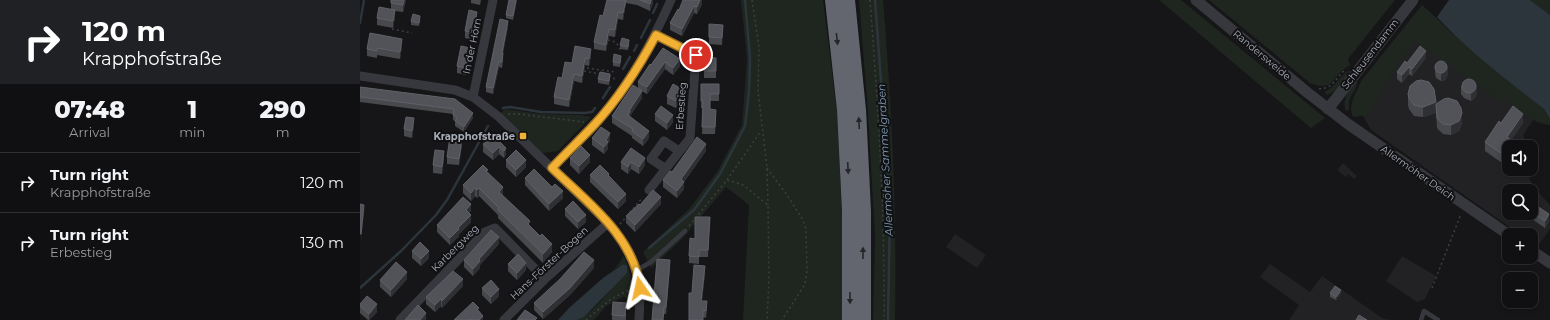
<!DOCTYPE html>
<meta charset="utf-8">
<style>
:root{--surface:#101012;--page:#1e1e20;--text:#f1f3f6;--muted:#9c9d9f;--line:#303032}
body{margin:0;font-family:Montserrat,sans-serif;background:var(--page);color:var(--text);height:100vh;display:flex;flex-direction:column;font-size:15px;white-space:nowrap}
*{box-sizing:border-box;margin:0}
p{font-size:13px;color:var(--muted)}
.icon{flex:none;width:22px;height:22px;fill:none;stroke:currentColor;stroke-width:2;stroke-linecap:round;stroke-linejoin:round}
.map{position:relative;flex:1;overflow:hidden}
.drawer{display:flex;flex-direction:column;background:var(--surface);width:360px}
.drawer>*{flex:none}
.top-card{background:#202124;color:#fff;overflow:hidden}
.controls{position:absolute;left:1142px;top:140px;display:grid;gap:8px}
.controls a{display:grid;place-items:center;width:36px;height:36px;border-radius:8px;background:var(--surface);box-shadow:0 2px 6px #0003,0 0 0 1px var(--line);font-size:20px}
.pin{position:absolute;display:grid;place-items:center;width:34px;height:34px;color:#fff;margin:-17px;border:2px solid #fff;border-radius:50%;box-shadow:0 1px 4px #0007}
.me{position:absolute;width:44px;margin:-22px;rotate:349deg;stroke-linejoin:round;filter:drop-shadow(0 0 3px #0008)}
.turn{display:flex;align-items:center;gap:14px;height:84px;padding:0 16px;font-size:18px}
.turn .icon{width:52px;height:52px;stroke-width:2.5}
.turn b{display:block;font-size:28px;line-height:34px}
.eta{display:flex;justify-content:space-evenly;align-items:center;height:68px;text-align:center}
.eta b{font-size:24px;font-weight:800;line-height:28px}
ul{padding:0;list-style:none}
li{display:flex;align-items:center;gap:12px;height:60px;padding:0 16px;border-top:1px solid var(--line)}
li div{flex:1}
li b{display:block;font-size:15px}
li em{font-style:normal}
main{display:flex;flex:1;min-height:0}
.map>svg:first-child{display:block}
.built{fill:#222225;fill-rule:evenodd}
.green{fill:#1e261f}
.water{fill:#2c353c}
.lines{fill:none;stroke-linecap:round;stroke-linejoin:round}
.stream{stroke:#2c353c;stroke-width:2.5}
.path{stroke:#3d3f44;stroke-width:1.5;stroke-dasharray:2 3;stroke-linecap:butt}
.service{stroke:#37383d;stroke-width:4.5}
.minor{stroke:#37383d;stroke-width:9}
.tertiary{stroke:#37383d;stroke-width:11}
.motorway{stroke:#63666e;stroke-width:16}
.wall{fill:#47494d}
.shaded-wall{fill:#2f3033}
.building{fill:#525359;stroke:#5f6168}
.oneway{fill:#26262a}
.route-casing{stroke:#9d7322;stroke-width:10}
.route{stroke:#f2b134;stroke-width:7}
.poi-dot{fill:#f2b134;stroke:#111113;stroke-width:1.5}
.labels{text-anchor:middle;dominant-baseline:central;stroke-width:4;stroke-linejoin:round;paint-order:stroke}
.street-label{font-size:10px;fill:#a8adb8;stroke:#111113}
.poi-label{font-size:10px;font-weight:bold;fill:#a8adb8;stroke:#111113;text-anchor:end}
.water-label{font-size:11px;font-style:italic;fill:#7f9bb3;stroke:#111113}
</style>
<main>
<section class="drawer">
<div class="top-card">
<div class="turn"><svg class="icon" aria-label="right" viewBox="0 0 24 24"><path d="M7 20v-9h11M14 6l5 5-5 5"/></svg><div><b>120 m</b>Krapphofstraße</div></div>
</div>
<div class="eta">
<div><b>07:48</b><p>Arrival</p></div>
<div><b>1</b><p>min</p></div>
<div><b>290</b><p>m</p></div>
</div>
<ul>
<li><svg class="icon" aria-label="right" viewBox="0 0 24 24"><path d="M7 20v-9h11M14 6l5 5-5 5"/></svg><div><b>Turn right</b><p>Krapphofstraße</p></div><em>120 m</em></li>
<li><svg class="icon" aria-label="right" viewBox="0 0 24 24"><path d="M7 20v-9h11M14 6l5 5-5 5"/></svg><div><b>Turn right</b><p>Erbestieg</p></div><em>130 m</em></li>
</ul>
</section>
<div class="map">
<svg width="1190" height="320" viewBox="0 0 1190 320">
<rect width="100%" height="100%" fill="#161618"/>
<path class="built" d="M1060,26L1174,119L1163,135L1165,138L1160,144V147H1149V169H1164L1174,187L1190,205V229L1178,246L1171,242V235H1161L1011,130L998,107ZM1149,191H1171V213H1149Z
M983,163L997,176L994,179L988,174L986,177L977,170Z
M595,234L626,255L617,268L586,247Z
M1042,256L1076,276L1065,299L1057,302L1026,281Z
M910,264L950,292L962,276L1022,318L1030,320H929L939,305L900,277Z"/>
<path class="green" d="M381,0H463L477,113L483,237L482,320H383L389,205L366,187L321,240L291,268L283,252L329,209L357,172L382,125L387,58Z
M499,0H523C532,106 537,213 535,320H513L515,238L508,111Z
M799,0H821L965,118L951,128Z
M849,0H1035L988,59L990,65C971,75 977,93 950,83Z
M1170,0H1190V15Z
M1062,5C1072,13 1081,23 1091,32C1121,59 1153,84 1184,109L1190,119V125C1171,123 1158,109 1143,98L1140,101L1055,41L1020,90L1021,95L1007,115L993,117C987,103 997,93 1001,81Z
M989,70V74L975,91L967,95L964,92C976,87 979,76 989,70Z
M997,82C997,92 988,94 989,109L987,111L985,109C983,99 988,91 994,83Z
M145,109L182,114L220,115L231,117L198,151L182,153L141,113Z
M264,256C270,270 273,283 273,299L263,297L246,306L237,317L233,320H217C237,311 255,284 267,265C259,265 256,268 251,274Z"/>
<path class="water" d="M1089,0H1170L1190,15V119L1184,109C1147,80 1108,51 1077,17Z
M262,265H267V273L224,317L217,320H198L209,308L243,278Z"/>
<g class="lines">
<path class="stream" d="M515,0L523,108L530,210L528,320
M293,13L297,4
M0,23L4,0
M281,38L290,20
M274,51L277,45
M263,69L270,57
M243,98L250,87
M143,108L150,107L181,112L225,113L232,112L235,108
M289,248L334,210L360,174L385,126L389,92L390,58L385,0
M0,288L41,251L76,215L87,200L128,126"/>
<path class="path" d="M392,0L399,47L398,91L407,168L408,205
M510,0C518,106 525,213 524,320
M32,29L52,33
M248,40L256,42L261,51
M227,68L255,72
M224,71L240,74
M249,76L253,77L256,82
M959,89C975,88 975,78 985,70
M148,114H158L224,122
M407,168L427,195L443,220L446,229L447,271L445,284L422,320
M367,180L401,131
M260,224L283,197
M329,226L367,180L383,185L408,205L409,279L407,320
M1072,288L1101,214
M226,320L251,299L271,289"/>
<path class="service" d="M277,270L291,262L325,231
M1061,320L1064,311L1078,320"/>
<path class="minor" d="M0,76L95,90L113,97L139,117L248,223C276,256 282,277 279,320
M113,97L133,0
M192,168C211,148 231,129 248,108C275,75 294,38 311,0
M306,169L291,159L304,141L319,151
M289,190L330,138L336,55L296,35
M40,320L125,232L135,228L185,279
M144,320L185,279L248,223"/>
<path class="tertiary" d="M836,0L948,93L988,124L1149,235
M968,109L1053,0
M1171,250L1190,263"/>
<path class="motorway" d="M473,0L485,110L490,211V320
M487,0L498,110L503,211V320"/>
</g>
<path class="wall" d="M46,0L43,12L35,11V17L33,28L17,25V18L31,9V3Z
M111,0H121L120,5L111,3Z
M157,0L153,20L146,18V15Z
M247,0H293V3L290,11L277,5L266,3L263,20L258,19L255,37L249,36L246,51L234,49V42L243,16Z
M342,0V4L337,14L334,13L322,36L310,30V23L319,10Z
M60,19L59,26L51,25V21Z
M117,19L113,40L105,38V31Z
M363,25L362,45L349,44V37Z
M148,26L143,53V59L142,68L139,67L133,94L126,92V87Z
M269,44L268,50L260,49V45Z
M42,46L40,59L17,55V58L7,56V49Z
M215,46L231,56L229,66L225,65L222,83L214,81L209,107L194,104V97L212,63Z
M303,48L320,66L313,75L305,69L287,94L278,89L282,98L270,116V117L289,138L283,146L272,138V136L252,123V116L278,89V82L291,65Z
M110,55L106,75L97,73V66Z
M356,58V78H344V71Z
M1066,58L1052,76L1049,74L1042,83L1037,79V72Z
M261,59L260,67L253,66V62Z
M1075,66L1088,74L1085,80L1081,81L1076,78L1075,73Z
M250,78L249,85L238,83V79Z
M341,84H359V101H350V109L356,117L355,134H342L343,108H341Z
M1101,86L1117,93L1115,98L1111,101L1104,98L1101,94Z
M0,87L95,99L113,118L104,132L95,126V121L93,120V114L0,102Z
M1048,94L1076,104L1102,123L1099,131L1091,135L1083,134L1077,128L1076,113L1063,117L1054,116L1049,109L1048,105Z
M307,96H322L316,108L307,104Z
M295,114L313,122L307,130L295,121Z
M1141,123H1163L1151,140L1154,147H1149V159L1145,165L1125,151V142Z
M54,125L52,138L44,136V129Z
M232,138L250,141L248,143V149L244,154L232,145Z
M128,140L146,148V155L144,158L139,154L133,160L123,152V144L128,141Z
M102,145L99,165L87,164V157Z
M271,148L285,165L279,174L271,169L268,174L261,169V162Z
M346,151L324,182V189L317,198L303,187V180L312,172Z
M84,158L82,174L73,173V165Z
M210,158L230,162L219,174L210,165Z
M146,160L166,167L156,177L146,167Z
M128,172L143,196L170,226L192,252L183,263L138,218V215L119,196L117,198L115,196L111,201L103,193V185Z
M230,175L249,177L266,201L258,209L230,182Z
M165,178L203,198L189,211L165,185Z
M1171,202L1189,221L1185,228L1166,215V213H1171Z
M301,204L275,232L266,223V216L280,205Z
M205,209L226,222L218,229L205,216Z
M111,211L109,213L111,222L99,234V236L90,245L77,232V225Z
M350,217L348,257H339V264L329,263V256L335,239Z
M139,244L120,265V268L113,276L104,267V260Z
M52,251L69,258L61,266L52,258Z
M148,264L166,270L157,280L148,271Z
M310,267L306,314H304L303,320H292Z
M234,268L210,295L183,319L174,310V303Z
M345,273L342,301L347,308L346,318L343,317L332,293Z
M47,279L31,297L20,287V280Z
M103,286L82,308L81,306L75,312L66,304V297Z
M122,288L139,296L131,304L122,295Z
M970,293H981L976,300L970,297Z
M0,304L17,312L9,320H8L0,313Z
M266,310V320H252V315Z"/>
<path class="shaded-wall" d="M44,0H46L43,12V5Z
M156,0H157L153,20V16Z
M266,0V3L263,20V13Z
M291,0H293V3L290,11V4Z
M340,0H342V4L337,14V7Z
M334,6V13L322,36V29Z
M35,10V17L33,28V21Z
M117,12V19L113,40V32Z
M258,12V19L255,37V30Z
M148,21V26L142,58V53Z
M249,29V36L246,51V45Z
M42,39V46L40,59V52Z
M110,48V55L106,75V68Z
M231,49V56L229,66V59Z
M1066,51V58L1052,76V69Z
M143,53V59L142,68V62Z
M225,58V65L222,83V76Z
M320,59V66L313,75V68Z
M139,61V67L133,94V88Z
M305,62V69L287,94V87Z
M1049,67V74L1042,83V75Z
M1088,67V74L1085,80L1081,81V74Z
M214,74V81L209,107V100Z
M1117,86V93L1115,98L1111,101V94Z
M322,89V96L316,108V101Z
M282,91V98L270,116V118L268,115L269,111Z
M1076,102V113L1063,117V107Z
M113,113V118L104,132V127Z
M1102,113V123L1099,131L1091,135V125Z
M1163,114V123L1147,147V137Z
M313,115V122L307,130V123Z
M54,118V125L52,138V131Z
M289,131V138L283,146V139Z
M250,133V141L248,143V149L244,154V147L246,140Z
M102,138V145L99,165V159Z
M1154,142V147H1151Z
M346,144V151L324,182V189L317,198V191L321,179Z
M139,147V154L133,160V153Z
M146,148V155L144,158V151Z
M1149,149V159L1145,165V156Z
M84,151V158L82,174V167Z
M230,155V162L219,174V166Z
M285,158V165L279,174V167Z
M166,160V167L156,177V170Z
M271,162V169L268,174V167Z
M143,187V196L139,200V192Z
M115,188V196L111,201V193Z
M119,188V196L117,198V190Z
M203,191V198L189,211V204Z
M266,194V201L258,209V202Z
M301,197V204L275,232V225Z
M111,204V211L106,217V210Z
M4,205V212L1,241V234Z
M1189,214V221L1185,228V221Z
M111,215V222L99,234V236L90,245V238L98,228Z
M226,215V222L218,229V222Z
M139,237V244L120,265V268L113,276V269L119,259Z
M192,244V252L183,263V254Z
M69,251V258L61,266V259Z
M234,260V268L210,295L183,319V312Z
M310,260V267L306,314V307Z
M166,263V270L157,280V273Z
M345,266V273L341,308V301Z
M47,272V279L31,297V290Z
M103,279V286L82,308V301Z
M139,289V296L131,304V297Z
M981,290V293L976,300V297Z
M81,299V306L75,312V305Z
M17,304V312L9,320V314Z
M66,313V320H60Z
M123,316V320H119Z"/>
<path class="building" d="M31,0H44L43,5L31,3Z
M149,0H156L153,16L146,15Z
M247,0H266L263,13L258,12L255,30L249,29L246,45L234,42L240,15L243,16Z
M280,0H291L290,4Z
M323,0H340L337,7L334,6L322,29L310,23L318,9L319,10Z
M19,7L35,10L33,21L17,18Z
M109,10L117,12L113,32L105,31Z
M53,14L60,16L59,23L51,21Z
M140,19L148,21L142,53H143L142,62L139,61L133,88L126,87Z
M349,24L363,25L362,38L349,37Z
M10,33L42,39L40,52L17,48V51L7,49Z
M262,38L269,40L268,47L260,45Z
M101,46L110,48L106,68L97,66Z
M215,46L231,49L229,59L225,58L222,76L214,74L209,100L194,97L198,77L202,78L205,62L212,63Z
M1060,46L1066,51L1052,69L1049,67L1042,75L1037,72L1045,61L1047,63Z
M303,48L320,59L313,68L305,62L287,87L278,82L290,64L291,65Z
M254,54L261,56L260,63L253,62Z
M345,57L356,58V71H344Z
M1075 67a6 6 0 1 1 12 0a6 6 0 1 1-12 0Z
M240,72L250,74L249,81L238,79Z
M1102 86a7 7 0 1 1 14 0a7 7 0 1 1-14 0Z
M1061,80L1069,82L1074,89L1076,102L1063,107L1054,105L1049,98L1048,94L1050,86L1056,81Z
M313,84L322,89L316,101L307,96Z
M341,84H359V94H350V109L356,110L355,127H342L343,101H341Z
M273,85L282,91L269,111H270L268,115L289,131L283,139L272,131L273,129L252,116Z
M0,87L95,99L113,113L104,127L95,121L97,118L93,115L94,109L0,97Z
M1088,98L1097,101L1101,108L1102,113L1099,121L1091,125L1083,124L1077,118L1076,104L1084,99Z
M301,106L313,115L307,123L295,114Z
M1153,106L1163,114L1147,137L1154,142L1151,147H1149V149L1145,156L1125,142L1139,121L1141,123Z
M46,117L54,118L52,131L44,129Z
M241,127L250,133L246,140L248,142L244,147L232,138Z
M133,135L146,148L144,151L139,147L133,153L123,144L127,141H130L128,140Z
M90,137L102,138L99,159L87,157Z
M337,137L346,144L321,179L324,182L317,191L303,180L310,171L312,172Z
M221,146L230,155L219,166L210,158Z
M271,148L285,158L279,167L271,162L268,167L261,162Z
M75,150L84,151L82,167L73,165Z
M156,150L166,160L156,170L146,160Z
M123,165L128,170L126,171L143,187L139,192L170,221L168,224L180,236L182,234L192,244L183,254L138,210L139,208L119,188L117,190L115,188L111,193L103,185Z
M240,165L249,174L248,175L266,194L258,202L230,175Z
M174,169L192,187L195,184L203,191L189,204L165,178Z
M293,190L301,197L275,225L266,216L279,204L280,205Z
M103,197L111,204L106,210L111,215L98,228L99,229L90,238L77,225Z
M213,201L226,215L218,222L205,209Z
M1171,202L1189,214L1185,221L1171,212Z
M0,204L4,205L1,234H0Z
M335,217H350L348,250H339V257L329,256L330,238L335,239Z
M131,230L139,237L119,259L120,261L113,269L104,260Z
M60,242L69,251L61,259L52,251Z
M224,252L234,260L210,288L183,312L174,303L200,279Z
M158,254L166,263L157,273L148,264Z
M297,259L310,260L306,307H304L303,320H292Z
M36,262L47,272L31,290L20,280Z
M334,265L345,266L341,301H347L346,311L343,310V320H329V293H332Z
M93,271L103,279L82,301L81,299L75,305L66,297Z
M131,280L139,289L131,297L122,288Z
M975,286L981,290L976,297L970,293Z
M7,296L17,304L9,314L0,306V304Z
M113,302L119,308L117,309L123,316L119,320H111L110,319L109,320H94Z
M253,302L266,303L265,316L252,315Z
M58,305L66,313L60,320H45Z
M165,310L177,318L175,320H157Z
M999,315L1007,320H996Z"/>
<defs><path id="oneway-solid" d="M-6-.8H1V-3.2L6.5 0L1 3.2V.8H-6Z"/></defs>
<g class="oneway">
<use href="#oneway-solid" transform="translate(477 39) rotate(84)"/>
<use href="#oneway-solid" transform="translate(499 123) rotate(-93)"/>
<use href="#oneway-solid" transform="translate(488 168) rotate(87)"/>
<use href="#oneway-solid" transform="translate(503 253) rotate(-90)"/>
<use href="#oneway-solid" transform="translate(490 298) rotate(90)"/>
</g>
<g class="lines">
<defs>
<path id="route" d="M280,288C274,236 227,202 192,168C206,153 221,139 235,124C258,99 280,65 296,35L336,55"/>
</defs>
<use href="#route" class="route-casing"/>
<use href="#route" class="route"/>
</g>
<rect class="poi-dot" x="159" y="132" width="8" height="8" rx="2"/>
<g class="labels">
<g class="street-label">
<text transform="translate(112 46) rotate(-78)">In der Hörn</text>
<text transform="translate(1010 54) rotate(-52)">Schleusendamm</text>
<text transform="translate(902 55) rotate(40)">Randersweide</text>
<text transform="translate(321 106) rotate(-86)">Erbestieg</text>
<text transform="translate(1058 173) rotate(35)">Allermöher Deich</text>
<text transform="translate(95 248) rotate(-45)">Karbergweg</text>
<text transform="translate(189 263) rotate(-43)">Hans-Förster-Bogen</text>
</g>
<g class="poi-label">
<text x="155" y="136">Krapphofstraße</text>
</g>
<g class="water-label">
<text transform="translate(525 160) rotate(-93)">Allermöher Sammelgraben</text>
</g>
</g>
</svg>
<div class="controls">
<a><svg class="icon" aria-label="sound" viewBox="0 0 24 24"><path d="M4 9h4l5-4v14l-5-4H4zM17 9q2 3 0 6"/></svg></a>
<a><svg class="icon" aria-label="search" viewBox="0 0 24 24"><circle cx="10" cy="10" r="6"/><path d="M15 15l6 6"/></svg></a>
<a>+</a>
<a>−</a>
</div>
<div class="pin" style="left:336px;top:55px;background:#d93025"><svg class="icon" aria-label="arrive" viewBox="0 0 24 24"><path d="M6 21V4h12l-3 4 3 4H6"/></svg></div>
<svg class="me" style="left:280px;top:288px" viewBox="-20 -20 40 40"><path d="M0-17L14 15 0 8-14 15z" fill="#f2b134" stroke="#fff" stroke-width="4"/></svg>
</div>
</main>
